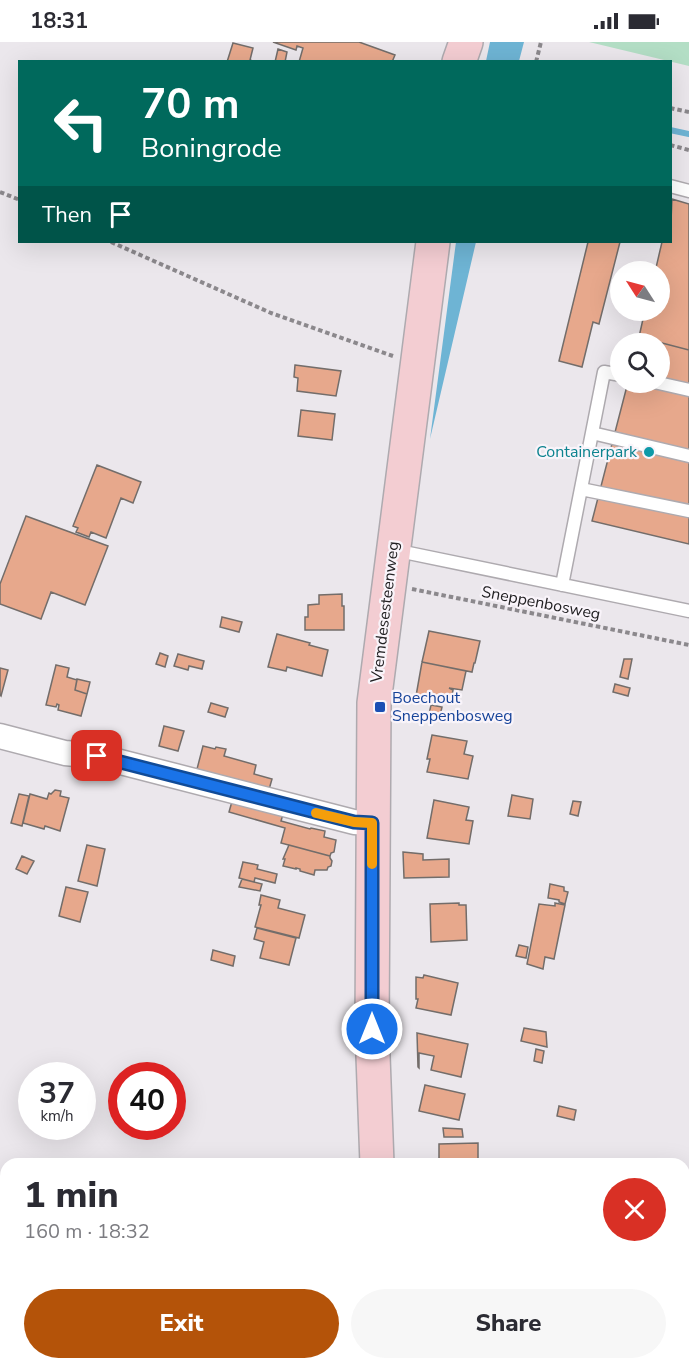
<!DOCTYPE html>
<meta charset="utf-8">
<style>
:root{--surface:#fff;--page:#f7f7f7;--text:#2b2b33;--muted:#7c7c81;--accent:#b45309}
body{margin:0;font-family:"Nunito Sans",sans-serif;background:var(--page);color:var(--text);height:100vh;display:flex;flex-direction:column;font-size:22px;white-space:nowrap}
*{box-sizing:border-box;margin:0}
p{font-size:20px;color:var(--muted)}
.icon{flex:none;width:33px;height:33px;fill:none;stroke:currentColor;stroke-width:2;stroke-linecap:round;stroke-linejoin:round}
.map{position:relative;flex:1;overflow:hidden}
.panel{position:absolute;left:0px;top:1116px;width:690px;height:212px;display:flex;flex-direction:column;background:var(--surface);border-radius:18px 18px 0 0;box-shadow:0 6px 24px #0002}
.panel>*{flex:none}
.banner{position:absolute;left:18px;top:18px;width:654px;height:183px;border-radius:0px;box-shadow:0 6px 24px #0002;background:#00695c;color:#fff;overflow:hidden}
.needle{width:39px;rotate:306deg}
.fabs{position:absolute;left:610px;top:219px;display:grid;gap:12px}
.fabs a{display:grid;place-items:center;width:60px;height:60px;border-radius:50%;background:var(--surface);box-shadow:0 6px 24px #0002;font-size:30px}
.speed{position:absolute;left:18px;top:1020px;display:flex;gap:12px;font-size:30px;font-weight:700;text-align:center}
.speed>*{display:grid;place-content:center;width:78px;height:78px;border-radius:50%;background:var(--surface);box-shadow:0 6px 24px #0002;line-height:1}
.speed small{font-size:15px;font-weight:400}
.speed .limit{border:9px solid #d22;background:#fff;color:#111}
.pin{position:absolute;display:grid;place-items:center;width:51px;height:51px;color:#fff;margin:-26px;border-radius:12px;box-shadow:0 3px 9px #0006}
.me{position:absolute;width:66px;margin:-33px;rotate:0deg;stroke-linejoin:round;filter:drop-shadow(0 0 4px #0008)}
.turn{display:flex;align-items:center;gap:21px;height:126px;padding:0 24px;font-size:27px}
.turn .icon{width:78px;height:78px;stroke-width:2.5}
.turn b{display:block;font-size:42px;line-height:51px}
.then{display:flex;align-items:center;height:57px;padding:0 24px;background:#0003;gap:12px;font-size:22px}
.round{display:grid;place-items:center;flex:none;width:63px;height:63px;border-radius:32px;background:var(--page)}
.headline{display:flex;align-items:center;justify-content:space-between;height:102px;padding:0 24px}
h1{font-size:36px;font-weight:800;line-height:45px}
.action{display:flex;gap:12px;margin-top:auto;padding:12px 24px}
.action a{flex:1;height:69px;border-radius:36px;background:var(--accent);color:#fff;font-size:24px;font-weight:800;line-height:69px;text-align:center}
.action a+a{background:var(--page);color:var(--text)}
.status{display:flex;justify-content:space-between;align-items:center;height:42px;padding:0 30px;background:var(--surface);direction:ltr}
.status svg{height:16px;fill:currentColor}
.map>svg:first-child{display:block}
.green{fill:#b3dec5}
.water{fill:#6eb4d4}
.lines{fill:none;stroke-linecap:round;stroke-linejoin:round}
.stream{stroke:#6eb4d4;stroke-width:6}
.building{fill:#e7a88c;stroke:#736d6a;stroke-width:1.5}
.lane-casing{stroke:#aeaaaf;stroke-width:15}
.street-casing{stroke:#aeaaaf;stroke-width:27}
.secondary-casing{stroke:#aeaaaf;stroke-width:36}
.path{stroke:#8b888c;stroke-width:4;stroke-dasharray:4.5 3;stroke-linecap:butt}
.lane{stroke:#fff;stroke-width:12}
.street{stroke:#fff;stroke-width:24}
.secondary{stroke:#f3cdd2;stroke-width:33}
.route-casing{stroke:#114b97;stroke-width:15}
.route{stroke:#1a73e8;stroke-width:10}
.slow{stroke:#f59e0b;stroke-width:10}
.culture-dot{fill:#0f9aa8;stroke:#f9f4fa;stroke-width:2}
.transit-dot{fill:#1a4fb4;stroke:#f9f4fa;stroke-width:2}
.labels{text-anchor:middle;dominant-baseline:central;stroke-width:4.5;stroke-linejoin:round;paint-order:stroke}
.culture-label{font-size:16px;fill:#0d838f;stroke:#f9f4fa;text-anchor:end}
.street-label{font-size:16px;fill:#232224;stroke:#f9f4fa}
.transit-label{font-size:16px;fill:#164399;stroke:#f9f4fa;text-anchor:start}
</style>
<div class="status"><b>18:31</b><svg viewBox="0 0 49 12"><path d="M0 12V9h3v3zM5 12V6h3v6zM10 12V3h3v9zM15 12V0h3v12zM26 1h20v11H26zM47 4h2v5h-2z"/></svg></div>
<div class="map">
<svg width="689" height="1327" viewBox="0 0 689 1327">
<rect width="100%" height="100%" fill="#ebe7ec"/>
<path class="green" d="M589,0H689V24Z"/>
<path class="water" d="M490,0H524L519,19H486Z
M456,200H476L430,397Z"/>
<g class="lines">
<path class="stream" d="M670,88L689,92"/>
</g>
<path class="building" d="M273,0H359L395,13L392,20H299L303,6L297,4L296,8Z
M233,1L253,6L250,18L256,20H227Z
M278,7L287,10L285,20H275Z
M672,157L689,162V308L639,295L645,268H660V230H655L662,200H670Z
M588,200H620L599,282L593,280L582,325L559,319Z
M639,295L689,308V502L592,479L628,340H660V302H637Z
M295,323L341,329L336,354L297,349L298,336L294,335Z
M301,368L335,372L332,398L298,394Z
M97,423L141,440L133,461L121,456L106,496L91,490L89,495L76,490L78,486L73,484Z
M26,474L108,504L85,563L51,550L41,577L0,562V542Z
M342,552V564H344V588H305V575H308V563L319,562V553Z
M222,575L242,580L239,590L220,585Z
M429,589L480,599L475,621H474L472,630L422,620Z
M277,592L310,601L309,603L328,608L322,634L287,625L286,629L268,625Z
M160,611L168,614L165,625L156,622Z
M178,612L204,619L202,627L189,624L188,628L174,624Z
M624,617H632L628,637L620,635Z
M422,620L466,629L462,648L449,646L453,648L451,658H447L446,660L416,654Z
M56,623L69,626L67,635L77,638L75,648L87,652L81,674L58,668L59,663L57,662L56,665L46,663Z
M0,626L8,628L1,654L0,653Z
M77,637L90,640L87,652L75,648Z
M615,642L630,646L628,654L613,650Z
M211,661L228,666L225,675L208,670Z
M431,663L442,665L440,674L429,672Z
M164,684L184,689L178,709L159,704Z
M432,693L467,699L464,712L473,714L468,737L427,730L430,717H427Z
M203,704L215,707L216,705L226,707L224,714L256,723L254,732L272,737L268,751L197,727Z
M55,748L61,749L60,754L69,756L60,789L45,784L44,787L23,781L30,752L47,757L49,751L51,752Z
M19,752L29,754L22,784L11,781Z
M512,753L533,757L530,777L508,774Z
M233,756L284,769L281,779L310,787L311,786L325,789L324,795L336,798L334,810L331,811L330,814L281,801L285,786L229,770Z
M434,758L469,765L466,778L473,779L469,802L427,796Z
M573,759L581,760L578,774L570,772Z
M87,803L105,807L97,844L78,839Z
M289,803L330,814V816L332,819L331,824L328,825L327,828H315L314,833L300,829V827L296,826V827L283,824L285,817H283Z
M403,810L423,812V818L449,817V835L404,836Z
M22,814L34,819L27,832L16,827Z
M243,820L258,823L257,827L277,832L275,841L255,836L254,840L239,836Z
M242,837L262,842L260,849L239,845Z
M550,842L564,845V849L568,850L565,862L559,860V858L548,856Z
M66,845L88,850L80,880L59,874Z
M261,853L280,858L278,866L305,873L299,896L255,885L261,863H259Z
M459,861V863H466L467,898L431,900L430,862Z
M555,861L565,863L554,917L545,915L543,927L527,922L539,862L555,864Z
M257,886L296,896L289,923L260,916L264,900L254,897Z
M519,903L528,905L526,916L516,914Z
M213,908L235,914L233,924L211,918Z
M424,933L458,941L451,973L416,966L418,957H416V935L423,936Z
M524,986L546,990L547,1005L521,999Z
M417,991L468,1002L461,1035L431,1028L434,1014L419,1011V1026L418,1025Z
M536,1007L544,1009L542,1021L534,1019Z
M425,1043L465,1052L459,1078L419,1069Z
M559,1064L576,1068L574,1078L557,1074Z
M443,1086L462,1087L463,1095H444Z
M478,1101V1122H439V1102Z
M431,1322H470V1327H438L437,1322Z"/>
<g class="lines">
<defs>
<path id="lane" d="M670,144L689,149
M654,340L689,348
M592,391L689,414
M581,447L689,469
M394,508L689,569
M562,543L604,330L621,333"/>
<path id="street" d="M0,694L65,711L97,714L354,780L372,781"/>
<path id="secondary" d="M459,20L466,0
M377,1122L372,987L374,661L433,200
M386,1322V1327"/>
</defs>
<use href="#lane" class="lane-casing"/>
<use href="#street" class="street-casing"/>
<use href="#secondary" class="secondary-casing"/>
<path class="path" d="M536,20L541,0
M670,66L689,70
M670,103L689,108
M0,150L20,158
M111,200L271,271L393,314
M412,547L689,603"/>
<use href="#lane" class="lane"/>
<use href="#street" class="street"/>
<use href="#secondary" class="secondary"/>
</g>
<g class="lines">
<defs>
<path id="route" d="M97,714L354,780L372,781V987"/>
</defs>
<use href="#route" class="route-casing"/>
<use href="#route" class="route"/>
<path class="slow" d="M316,771L354,780L372,781V822"/>
</g>
<circle class="culture-dot" cx="649" cy="410" r="6"/>
<rect class="transit-dot" x="374" y="659" width="12" height="12" rx="3"/>
<g class="labels">
<g class="culture-label">
<text x="637" y="410">Containerpark</text>
</g>
<g class="street-label">
<text transform="translate(541 561) rotate(11)">Sneppenbosweg</text>
<text transform="translate(385 570) rotate(-83)">Vremdesesteenweg</text>
</g>
<g class="transit-label">
<text x="392" y="656">Boechout<tspan x="392" dy="18">Sneppenbosweg</tspan></text>
</g>
</g>
</svg>
<div class="fabs">
<a><svg class="needle" viewBox="-14 -14 28 28"><path d="M0-13l5 13h-10z" fill="#e53935"/><path d="M0 13l5-13h-10z" fill="#7c7c81"/></svg></a>
<a><svg class="icon" aria-label="search" viewBox="0 0 24 24"><circle cx="10" cy="10" r="6"/><path d="M15 15l6 6"/></svg></a>
</div>
<div class="speed"><div>37<small>km/h</small></div><div class="limit">40</div></div>
<div class="pin" style="left:97px;top:714px;background:#d93025"><svg class="icon" aria-label="arrive" viewBox="0 0 24 24"><path d="M6 21V4h12l-3 4 3 4H6"/></svg></div>
<svg class="me" style="left:372px;top:987px" viewBox="-20 -20 40 40"><circle r="17" fill="#1a73e8" stroke="#fff" stroke-width="3"/><path d="M0-11L8 9 0 5-8 9z" fill="#fff"/></svg>
<div class="banner">
<div class="turn"><svg class="icon" aria-label="left" viewBox="0 0 24 24"><path d="M17 20v-9H6M10 6l-5 5 5 5"/></svg><div><b>70 m</b>Boningrode</div></div>
<div class="then">Then<svg class="icon" aria-label="arrive" viewBox="0 0 24 24"><path d="M6 21V4h12l-3 4 3 4H6"/></svg></div>
</div>
<section class="panel">
<div class="headline"><div><h1>1 min</h1><p>160 m · 18:32</p></div><a class="round" style="background:#d93025;color:#fff"><svg class="icon" aria-label="close" viewBox="0 0 24 24"><path d="M6 6l12 12M18 6L6 18"/></svg></a></div>
<div class="action"><a>Exit</a><a>Share</a></div>
</section>
</div>
